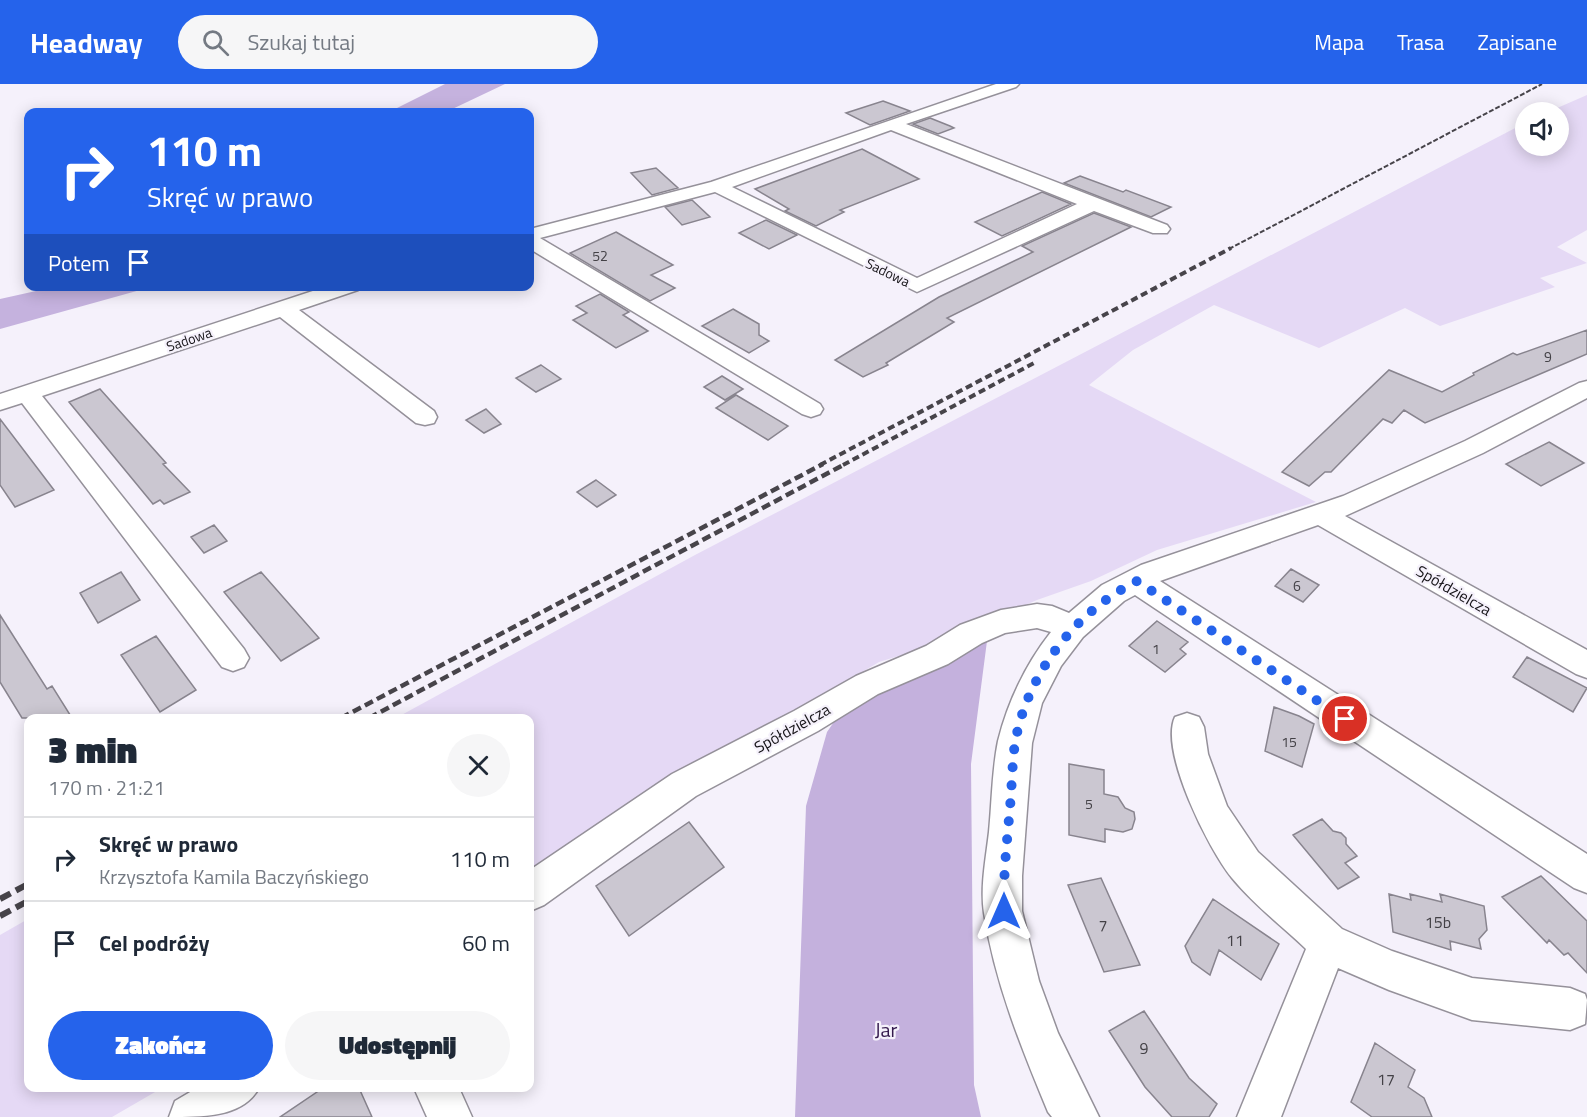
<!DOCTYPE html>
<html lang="pl">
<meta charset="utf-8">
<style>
:root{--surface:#fff;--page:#f6f6f7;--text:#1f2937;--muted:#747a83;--line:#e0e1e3;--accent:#2563eb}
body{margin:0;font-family:"Titillium Web",sans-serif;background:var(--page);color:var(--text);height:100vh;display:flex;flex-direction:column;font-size:22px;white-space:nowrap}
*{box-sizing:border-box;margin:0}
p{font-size:20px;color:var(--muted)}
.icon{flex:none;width:33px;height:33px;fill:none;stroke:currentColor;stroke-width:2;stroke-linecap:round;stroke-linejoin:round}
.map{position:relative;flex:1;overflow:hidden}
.sheet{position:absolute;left:24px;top:630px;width:510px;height:378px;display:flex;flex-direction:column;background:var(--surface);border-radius:12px;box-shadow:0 3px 15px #0003}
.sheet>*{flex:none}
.hud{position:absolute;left:24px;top:24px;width:510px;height:183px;border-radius:12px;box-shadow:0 3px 15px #0003;background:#2563eb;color:#fff;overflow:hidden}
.fabs{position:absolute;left:1515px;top:18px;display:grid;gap:12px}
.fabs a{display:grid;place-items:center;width:54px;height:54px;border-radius:50%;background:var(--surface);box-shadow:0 3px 15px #0003;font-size:30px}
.pin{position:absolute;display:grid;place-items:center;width:51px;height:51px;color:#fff;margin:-26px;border:3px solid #fff;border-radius:50%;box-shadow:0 2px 6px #0007}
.me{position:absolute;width:66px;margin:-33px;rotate:0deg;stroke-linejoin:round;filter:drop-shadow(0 0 4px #0008)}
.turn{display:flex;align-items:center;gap:21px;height:126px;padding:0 24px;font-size:27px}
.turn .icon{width:78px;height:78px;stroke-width:2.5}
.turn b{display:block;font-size:42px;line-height:51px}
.then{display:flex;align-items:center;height:57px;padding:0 24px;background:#0003;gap:12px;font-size:22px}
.round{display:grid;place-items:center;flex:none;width:63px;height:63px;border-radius:32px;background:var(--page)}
.head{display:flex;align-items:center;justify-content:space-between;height:102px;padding:0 24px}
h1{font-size:36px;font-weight:800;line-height:45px}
.action{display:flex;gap:12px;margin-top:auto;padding:12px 24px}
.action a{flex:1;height:69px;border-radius:36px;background:var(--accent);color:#fff;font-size:24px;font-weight:800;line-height:69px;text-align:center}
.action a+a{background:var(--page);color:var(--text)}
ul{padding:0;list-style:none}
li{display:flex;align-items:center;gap:18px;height:84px;padding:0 24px;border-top:2px solid var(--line)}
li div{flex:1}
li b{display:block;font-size:22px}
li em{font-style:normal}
header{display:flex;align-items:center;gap:36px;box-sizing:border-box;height:84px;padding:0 30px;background:var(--accent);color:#fff}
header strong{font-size:28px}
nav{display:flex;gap:33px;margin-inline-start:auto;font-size:21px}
.search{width:420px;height:54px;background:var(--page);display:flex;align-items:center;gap:15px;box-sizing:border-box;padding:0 21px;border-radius:33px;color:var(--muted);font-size:22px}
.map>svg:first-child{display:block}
.green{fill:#e5d9f5}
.forest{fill:#c4b1dd}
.water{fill:#c5b2de}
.building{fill:#cbc7d1;stroke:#88848e;stroke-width:1.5}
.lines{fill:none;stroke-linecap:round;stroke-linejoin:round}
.minor-casing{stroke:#95919a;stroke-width:3}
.minor{fill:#fff;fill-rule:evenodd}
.rail-far3{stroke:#47444a;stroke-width:2;stroke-dasharray:5 2;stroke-linecap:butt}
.rail-far2{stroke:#47444a;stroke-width:4;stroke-dasharray:7 4;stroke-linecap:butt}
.rail-far1{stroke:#47444a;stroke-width:4.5;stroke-dasharray:9 4.5;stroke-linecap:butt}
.rail{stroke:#47444a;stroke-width:6;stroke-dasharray:12 6;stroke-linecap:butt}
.route{stroke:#2563eb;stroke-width:10;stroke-dasharray:0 18}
.labels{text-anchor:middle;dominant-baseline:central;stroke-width:4.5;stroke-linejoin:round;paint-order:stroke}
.number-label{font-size:14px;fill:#434146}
.far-street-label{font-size:14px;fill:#161418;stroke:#f5f1fb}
.street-label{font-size:16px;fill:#161418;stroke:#f5f1fb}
.near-number-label{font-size:16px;fill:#434146}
.near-park-label{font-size:20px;fill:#34194d;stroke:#f5f1fb}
</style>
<header>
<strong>Headway</strong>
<div class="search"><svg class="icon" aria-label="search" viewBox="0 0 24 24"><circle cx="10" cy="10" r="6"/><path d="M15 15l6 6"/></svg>Szukaj tutaj</div>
<nav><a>Mapa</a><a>Trasa</a><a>Zapisane</a></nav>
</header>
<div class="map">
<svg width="1587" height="1033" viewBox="0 0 1587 1033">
<rect width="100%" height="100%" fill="#f5f1fb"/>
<path class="green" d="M1587,11V146L1557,163L1587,179L1540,194L1555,203L1440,242L1405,224L1319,264L1214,221L1133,266L1089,301L1316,418L1157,466L1091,497L1037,516L928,563L879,578L530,786V634H396L695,471L1521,41L1525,39L1526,62H1558V28H1548Z
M28,835V1004H162L112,1033H0V851Z"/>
<path class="forest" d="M987,557L971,680L974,1001L981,1033H795L806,722L827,648L845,622Z"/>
<path class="water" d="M445,0H505L446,28H389Z
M54,203V202L151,203L0,245V215Z"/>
<path class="building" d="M883,17L910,27L870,41L846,29Z
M930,34L950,42L954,44L938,50L913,40Z
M862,65L919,95L840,126L844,128L816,142L785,127L789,125L755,105Z
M656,84L678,104L652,111L631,89Z
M1080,92L1123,108L1126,106L1171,123L1151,133L1064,99Z
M1042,108L1071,120L1002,152L975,138Z
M692,116L710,133L682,141L665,123Z
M1094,129L1131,143L947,234L954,238L886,279L888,281L863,293L835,276L939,213L1033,168L1022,162Z
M766,136L797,151L769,165L739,149Z
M616,148L673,181L651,191L675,204L650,217L570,169Z
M600,210L629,228L623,231L648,247L616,264L573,236L587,229L576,222Z
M733,225L759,240V251L769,257L749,269L702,242Z
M1587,246V270L1425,339L1404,326L1392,339L1383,335L1331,388H1325L1309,402L1282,388L1389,286L1442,308L1474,291L1473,289L1513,269L1517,271Z
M541,281L561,295L536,308L516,294Z
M722,292L743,305L725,316L704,303Z
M100,305L166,379L163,380L190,408L164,420L160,416L153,420L69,318Z
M736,311L788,342L768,356L716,324Z
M486,325L501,340L484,349L466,336Z
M0,335L54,406L15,423L0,401Z
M1549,358L1584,379L1541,402L1506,380Z
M596,396L616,411L597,423L577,408Z
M214,441L227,457L204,469L191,453Z
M1291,485L1319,501L1303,518L1275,502Z
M121,488L140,516L98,539L80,509Z
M261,488L319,554L281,577L224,508Z
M0,531L47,605L52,602L72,634H22L0,598Z
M1157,537L1188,558L1180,565L1186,570L1165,588L1129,562Z
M156,552L196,606L160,628L121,571Z
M1527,573L1587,604L1573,628L1513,593Z
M1274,623L1299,632L1314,640L1302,683L1265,667Z
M1069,680L1104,686V710L1118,713L1125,724L1134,728L1135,735L1132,745L1123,748L1105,745V758L1069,751Z
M1322,735L1333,747L1341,749L1346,754V760L1357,772L1345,779L1359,793L1338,805L1293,751Z
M689,738L724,783L629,852L596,802Z
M1541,792L1587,837V889L1568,869L1564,871L1549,856L1547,859L1502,813Z
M1101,794L1140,881L1104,888L1068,801Z
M1389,810L1411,816L1410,810L1442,818L1440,810L1484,822L1487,846L1479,855L1481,865L1450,857L1451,866L1393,848Z
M1213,815L1279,860L1261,896L1219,866L1210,891L1192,878L1185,862Z
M1144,927L1189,994L1217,1020L1209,1033H1172L1145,1003L1109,947Z
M1375,959L1415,986L1408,1003L1424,1014L1432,1033H1372L1351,1018Z
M323,1004H359L372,1033H280Z"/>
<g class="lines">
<defs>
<path id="minor" d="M996,0H1019L1016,3L906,40L1167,141L1170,145L1167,149H1153L1094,127L917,208L715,108L540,154L820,320L823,325L820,330L811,333L802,330L530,165V145L711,98ZM891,46L1077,120L917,194L732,103Z
M328,202H361L358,206L299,226L434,327L437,333L434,339L425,341L416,339L280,233L42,312L244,565L249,574L244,583L233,587L222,583L22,319L0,326V310Z
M1587,297V314L1483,369L1345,432L1587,566V594L1576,590L1318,441L1160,497L1587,770V809L1574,804L1135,511L1124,517L1083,553L1061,582L1042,619L1032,659L1022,792V827L1039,897L1058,949L1099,1033H1052L1048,1028C1021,963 995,899 984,829C980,803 986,774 989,748C992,718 992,686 998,657C1008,617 1026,580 1051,548L1037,544L1005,549L982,559L948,580L878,610L818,647L696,712L544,821L530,827V786L672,690L794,627L856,592L926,562L960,541L1001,526L1037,520L1052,522L1069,529L1102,501L1141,481L1343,412L1465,357L1579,299Z
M1187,629L1199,633L1204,643L1208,670L1227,722L1258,768L1342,845L1392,867L1472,894L1570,904L1585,910L1587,916L1585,940L1570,946L1472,936L1389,906L1338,884L1281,1033H1237L1306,865C1282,842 1253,820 1232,794C1209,766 1159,667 1175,633Z
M197,1004H259C243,1033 205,1033 169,1033L175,1017Z
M414,1004H459L472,1033H427Z"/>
</defs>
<use href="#minor" class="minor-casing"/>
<use href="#minor" class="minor"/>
<path class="rail-far3" d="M1229,165L1542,0"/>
<path class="rail-far2" d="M820,381L1231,164
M843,381L1036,278"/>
<path class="rail-far1" d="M341,634L823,380
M369,634L845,380"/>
<path class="rail" d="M0,815L28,800
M0,832L28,817"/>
</g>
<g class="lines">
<path class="route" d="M1004,827C1003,792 1007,758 1010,723C1012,702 1012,680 1015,659C1027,590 1075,528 1137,497L1345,635"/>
</g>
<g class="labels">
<g class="number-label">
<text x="600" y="171">52</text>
<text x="1548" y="272">9</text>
<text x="1297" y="501">6</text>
<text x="1156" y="564">1</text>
<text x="1289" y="657">15</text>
<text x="1089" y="719">5</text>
</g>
<g class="far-street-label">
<text transform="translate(888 188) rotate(26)">Sadowa</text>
<text transform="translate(189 255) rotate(-19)">Sadowa</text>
</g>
<g class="street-label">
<text transform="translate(1454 506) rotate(30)">Spółdzielcza</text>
<text transform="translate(792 644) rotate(-29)">Spółdzielcza</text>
</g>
<g class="near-number-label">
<text x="1438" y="838">15b</text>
<text x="1103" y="841">7</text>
<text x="1235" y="856">11</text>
<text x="1144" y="964">9</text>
<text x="1386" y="995">17</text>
</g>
<g class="near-park-label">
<text x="886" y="945">Jar</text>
</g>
</g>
</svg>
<div class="fabs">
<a><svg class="icon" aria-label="sound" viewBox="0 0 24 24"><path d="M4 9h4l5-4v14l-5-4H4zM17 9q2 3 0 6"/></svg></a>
</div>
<div class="pin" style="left:1345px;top:635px;background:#d93025"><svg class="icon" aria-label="arrive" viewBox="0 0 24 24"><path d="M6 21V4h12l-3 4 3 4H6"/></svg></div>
<svg class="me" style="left:1004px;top:827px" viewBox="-20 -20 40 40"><path d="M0-17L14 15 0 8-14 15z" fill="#2563eb" stroke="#fff" stroke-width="4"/></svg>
<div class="hud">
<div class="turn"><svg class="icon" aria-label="right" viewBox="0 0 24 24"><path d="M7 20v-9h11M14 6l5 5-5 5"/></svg><div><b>110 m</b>Skręć w prawo</div></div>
<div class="then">Potem<svg class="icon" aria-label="arrive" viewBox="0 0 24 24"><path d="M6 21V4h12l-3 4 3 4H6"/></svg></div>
</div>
<section class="sheet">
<div class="head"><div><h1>3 min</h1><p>170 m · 21:21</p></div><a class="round"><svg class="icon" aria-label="close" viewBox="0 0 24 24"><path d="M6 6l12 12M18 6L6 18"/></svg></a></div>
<ul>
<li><svg class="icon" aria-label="right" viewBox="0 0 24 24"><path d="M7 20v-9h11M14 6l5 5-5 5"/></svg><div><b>Skręć w prawo</b><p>Krzysztofa Kamila Baczyńskiego</p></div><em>110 m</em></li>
<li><svg class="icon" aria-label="arrive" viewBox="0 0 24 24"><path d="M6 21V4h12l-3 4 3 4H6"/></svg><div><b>Cel podróży</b></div><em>60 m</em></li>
</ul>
<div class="action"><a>Zakończ</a><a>Udostępnij</a></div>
</section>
</div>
